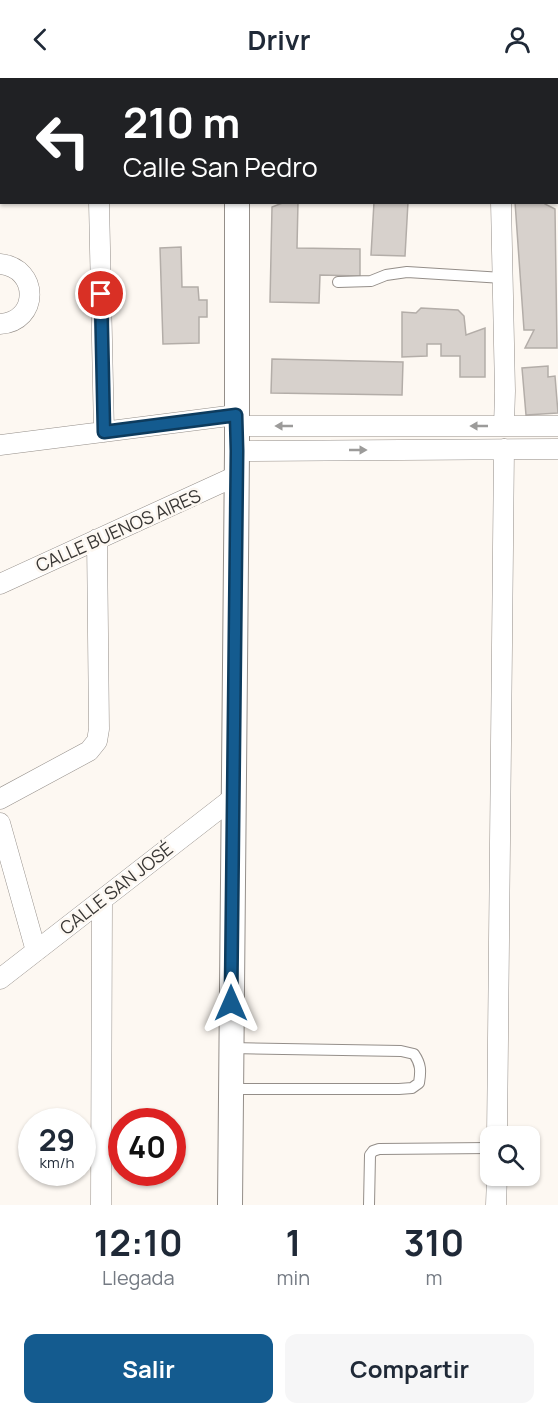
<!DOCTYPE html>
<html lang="es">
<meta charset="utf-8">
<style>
:root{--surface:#fff;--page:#f6f6f7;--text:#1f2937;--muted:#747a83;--accent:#145b8f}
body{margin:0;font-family:Manrope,sans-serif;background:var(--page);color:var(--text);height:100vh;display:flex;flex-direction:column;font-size:22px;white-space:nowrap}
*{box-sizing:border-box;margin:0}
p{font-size:20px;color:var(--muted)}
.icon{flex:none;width:33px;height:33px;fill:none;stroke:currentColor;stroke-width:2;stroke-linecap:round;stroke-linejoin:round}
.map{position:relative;height:1127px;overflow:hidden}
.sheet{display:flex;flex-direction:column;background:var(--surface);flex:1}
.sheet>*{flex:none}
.top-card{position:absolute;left:0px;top:0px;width:558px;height:126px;box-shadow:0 2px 4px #0004;background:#202124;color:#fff;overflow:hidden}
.controls{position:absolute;left:480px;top:1048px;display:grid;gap:12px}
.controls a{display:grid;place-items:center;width:60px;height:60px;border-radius:12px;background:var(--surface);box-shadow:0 2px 4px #0004;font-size:30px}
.speed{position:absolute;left:18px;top:1030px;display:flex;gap:12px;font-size:30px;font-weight:700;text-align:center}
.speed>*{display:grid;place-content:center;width:78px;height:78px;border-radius:50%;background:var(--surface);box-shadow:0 2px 4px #0004;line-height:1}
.speed small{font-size:15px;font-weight:400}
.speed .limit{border:9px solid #d22;background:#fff;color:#111}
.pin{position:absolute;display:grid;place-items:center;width:51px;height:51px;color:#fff;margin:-26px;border:3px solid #fff;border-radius:50%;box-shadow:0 2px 6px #0007}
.me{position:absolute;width:66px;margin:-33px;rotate:0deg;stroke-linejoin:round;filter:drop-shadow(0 0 4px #0008)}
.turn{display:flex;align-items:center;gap:21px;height:126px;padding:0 24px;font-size:27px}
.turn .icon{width:78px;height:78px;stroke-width:2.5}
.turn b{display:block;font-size:42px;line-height:51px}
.eta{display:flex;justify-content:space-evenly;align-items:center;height:102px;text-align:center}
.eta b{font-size:36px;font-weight:700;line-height:42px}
.primary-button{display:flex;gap:12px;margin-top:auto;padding:12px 24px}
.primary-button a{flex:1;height:69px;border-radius:12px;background:var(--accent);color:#fff;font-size:24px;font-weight:700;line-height:69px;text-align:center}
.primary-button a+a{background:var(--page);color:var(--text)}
header{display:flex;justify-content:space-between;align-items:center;height:78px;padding:0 24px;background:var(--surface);font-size:27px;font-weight:700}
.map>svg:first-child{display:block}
.building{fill:#d7d1cc;stroke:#b3ada8;stroke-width:1.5}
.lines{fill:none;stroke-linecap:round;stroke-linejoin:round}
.service-casing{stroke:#948e89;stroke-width:12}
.minor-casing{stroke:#948e89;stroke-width:21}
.tertiary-casing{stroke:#948e89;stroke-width:26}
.service{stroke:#fff;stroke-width:10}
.minor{stroke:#fff;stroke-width:20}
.tertiary{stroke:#fff;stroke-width:24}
.oneway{fill:#9c9b9a}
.route-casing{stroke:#0d3b5d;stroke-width:15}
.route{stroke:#145b8f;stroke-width:10}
.labels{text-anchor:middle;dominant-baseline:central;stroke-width:5;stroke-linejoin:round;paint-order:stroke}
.street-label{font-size:18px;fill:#393735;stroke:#fdf8f2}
</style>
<header><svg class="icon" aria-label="back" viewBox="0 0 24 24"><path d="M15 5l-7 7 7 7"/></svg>Drivr<svg class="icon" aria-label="person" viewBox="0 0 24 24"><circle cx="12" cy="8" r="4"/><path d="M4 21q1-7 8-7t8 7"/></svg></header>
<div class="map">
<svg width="558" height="1127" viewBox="0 0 558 1127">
<rect width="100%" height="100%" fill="#fdf8f2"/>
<path class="building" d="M285,124H298L297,170L360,171V198L320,197L319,225L270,224L272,129Z
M374,124H408L405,178L371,177Z
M515,124H545V126L555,131L557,270H525L534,252H524Z
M181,169L182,209H198L199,222H207V239H199V265L163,266L160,170Z
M421,230L458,232L464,238L466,257L485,250V299H460V278H441V266H427V278L402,279V234L416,235Z
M272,281L403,284L402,317L271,315Z
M548,288V299L555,298L558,335L526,337L522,290Z"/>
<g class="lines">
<defs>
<path id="service" d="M338,204L371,203L386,197L407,194L503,200
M231,1011H399L412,1010L419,1005C421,993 421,986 414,976L401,973L231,970
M369,1127L370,1077L373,1073L379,1071L490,1070"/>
<path id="minor" d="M501,0V2
M0,64L2,63
M556,90H558
M556,109H558
M99,124L104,354
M501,124L505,313L504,348
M0,186C40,190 39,244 0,246
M236,348H558
M0,367L236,337
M237,373L558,371
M0,506L236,398
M0,721L89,673L97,663L99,651L97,461
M0,745L36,873
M0,901L233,720
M497,1059L504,371
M101,1127L102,822
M496,1127L497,1098"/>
<path id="tertiary" d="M239,2V0
M230,1127L237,373V124"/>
</defs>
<use href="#service" class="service-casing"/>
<use href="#minor" class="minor-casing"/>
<use href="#tertiary" class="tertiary-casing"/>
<use href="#service" class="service"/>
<use href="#minor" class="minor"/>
<use href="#tertiary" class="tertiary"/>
</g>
<defs><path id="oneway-solid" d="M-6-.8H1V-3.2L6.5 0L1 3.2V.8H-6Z" transform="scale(1.5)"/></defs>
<g class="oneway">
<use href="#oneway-solid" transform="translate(284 348) rotate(180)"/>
<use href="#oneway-solid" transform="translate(479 348) rotate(180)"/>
<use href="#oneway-solid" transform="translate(358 372)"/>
</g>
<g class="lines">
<defs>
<path id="route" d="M101,216L104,354L236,337L237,373L231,925"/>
</defs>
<use href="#route" class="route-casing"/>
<use href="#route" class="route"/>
</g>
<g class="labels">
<g class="street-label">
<text transform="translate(118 452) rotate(-24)">CALLE BUENOS AIRES</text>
<text transform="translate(116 810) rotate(-38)">CALLE SAN JOSÉ</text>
</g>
</g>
</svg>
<div class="controls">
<a><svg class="icon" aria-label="search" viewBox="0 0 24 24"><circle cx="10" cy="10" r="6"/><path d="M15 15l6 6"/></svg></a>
</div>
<div class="speed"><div>29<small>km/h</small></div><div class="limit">40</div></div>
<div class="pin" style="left:101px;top:216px;background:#d93025"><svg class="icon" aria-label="arrive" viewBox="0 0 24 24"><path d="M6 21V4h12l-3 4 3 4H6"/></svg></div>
<svg class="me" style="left:231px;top:925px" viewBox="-20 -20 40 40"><path d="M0-17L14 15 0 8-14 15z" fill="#145b8f" stroke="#fff" stroke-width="4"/></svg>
<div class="top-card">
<div class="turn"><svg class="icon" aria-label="left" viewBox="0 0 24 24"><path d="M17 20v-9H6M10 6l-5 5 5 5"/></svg><div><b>210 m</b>Calle San Pedro</div></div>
</div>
</div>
<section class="sheet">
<div class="eta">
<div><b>12:10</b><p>Llegada</p></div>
<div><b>1</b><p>min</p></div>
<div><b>310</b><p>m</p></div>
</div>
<div class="primary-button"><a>Salir</a><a>Compartir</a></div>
</section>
